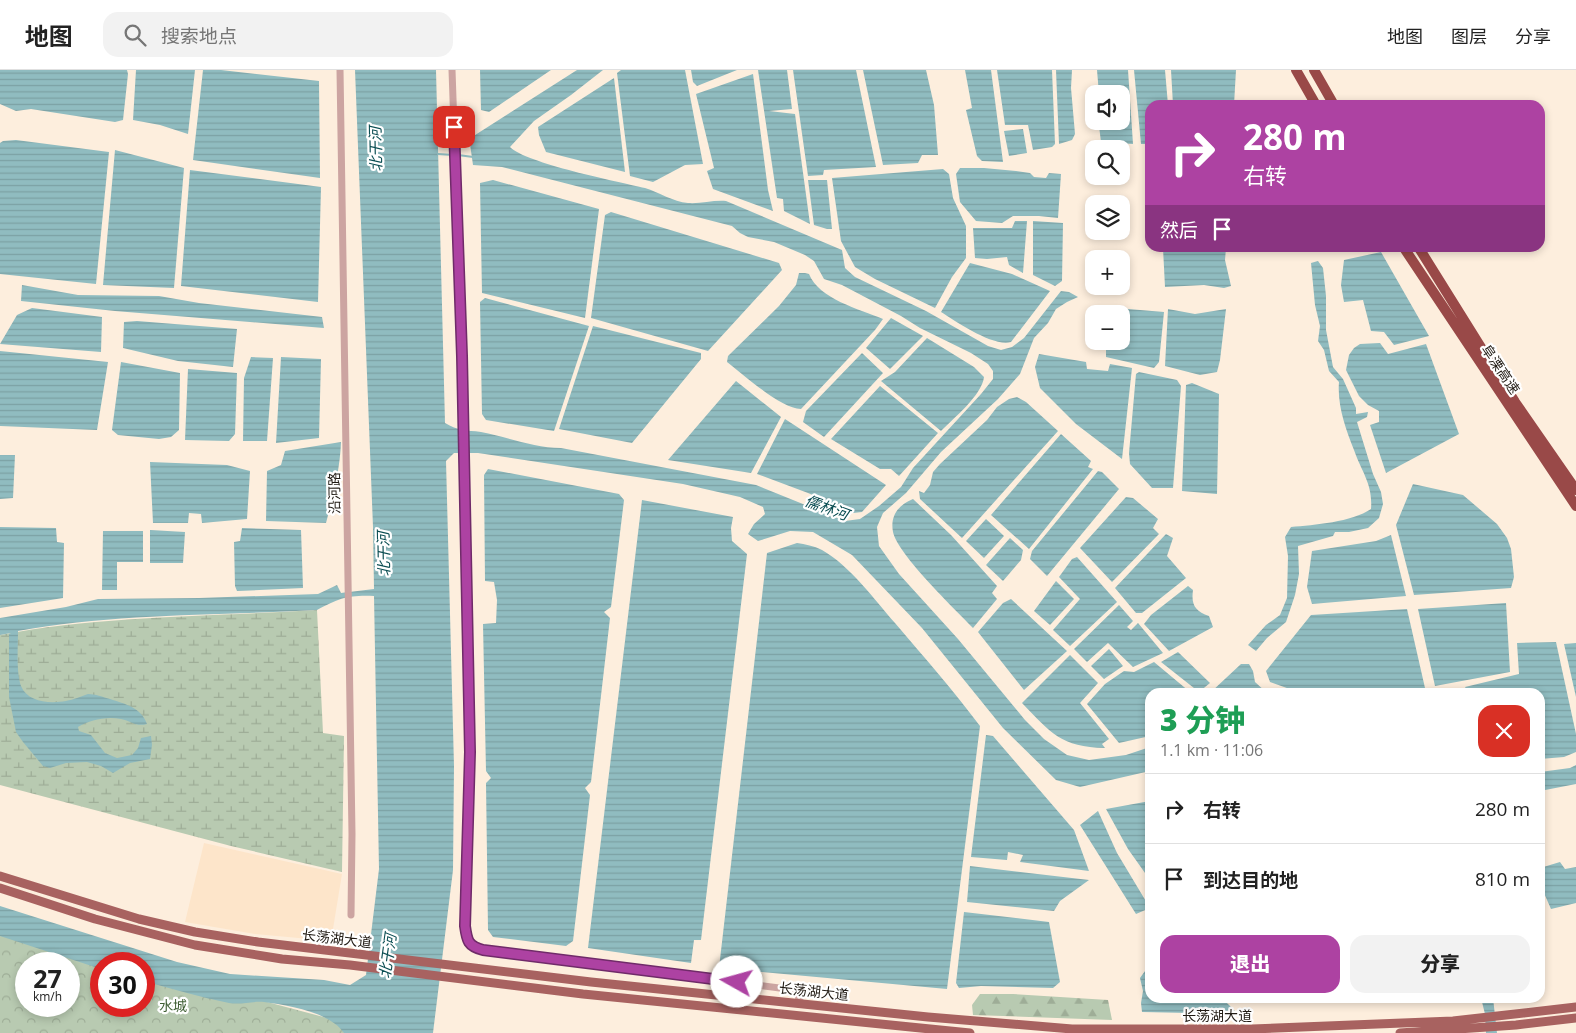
<!DOCTYPE html>
<html lang="zh">
<meta charset="utf-8">
<style>
:root{--surface:#fff;--page:#f2f2f2;--text:#222;--muted:#767676;--line:#e0e0e0;--accent:#ad42a2}
body{margin:0;font-family:"Open Sans","Noto Sans SC",sans-serif;background:var(--page);color:var(--text);height:100vh;display:flex;flex-direction:column;font-size:19px;white-space:nowrap}
*{box-sizing:border-box;margin:0}
p{font-size:16px;color:var(--muted)}
.icon{flex:none;width:28px;height:28px;fill:none;stroke:currentColor;stroke-width:2;stroke-linecap:round;stroke-linejoin:round}
.map{position:relative;flex:1;overflow:hidden}
.drawer{position:absolute;left:1145px;top:618px;width:400px;height:315px;display:flex;flex-direction:column;background:var(--surface);border-radius:15px;box-shadow:0 2px 8px #0003}
.drawer>*{flex:none}
.top-card{position:absolute;left:1145px;top:30px;width:400px;height:152px;border-radius:15px;box-shadow:0 2px 8px #0003;background:#ad42a2;color:#fff;overflow:hidden}
.tools{position:absolute;left:1085px;top:15px;display:grid;gap:10px}
.tools a{display:grid;place-items:center;width:45px;height:45px;border-radius:10px;background:var(--surface);box-shadow:0 2px 8px #0003;font-size:25px}
.speed{position:absolute;left:15px;top:882px;display:flex;gap:10px;font-size:25px;font-weight:700;text-align:center}
.speed>*{display:grid;place-content:center;width:65px;height:65px;border-radius:50%;background:var(--surface);box-shadow:0 2px 8px #0003;line-height:1}
.speed small{font-size:12px;font-weight:400}
.speed .limit{border:8px solid #d22;background:#fff;color:#111}
.pin{position:absolute;display:grid;place-items:center;width:42px;height:42px;color:#fff;margin:-21px;border-radius:10px;box-shadow:0 2px 8px #0006}
.me{position:absolute;width:55px;margin:-28px;rotate:277deg;stroke-linejoin:round;filter:drop-shadow(0 0 4px #0008)}
.turn{display:flex;align-items:center;gap:18px;height:105px;padding:0 15px;font-size:22px}
.turn .icon{width:65px;height:65px;stroke-width:2.5}
.turn b{display:block;font-size:35px;line-height:42px}
.then{display:flex;align-items:center;height:48px;padding:0 15px;background:#0003;gap:10px;font-size:19px}
.round{display:grid;place-items:center;flex:none;width:52px;height:52px;border-radius:15px;background:var(--page)}
.summary{display:flex;align-items:center;justify-content:space-between;height:85px;padding:0 15px}
h1{font-size:30px;font-weight:800;line-height:38px;color:#1e9e55}
.action{display:flex;gap:10px;margin-top:auto;padding:10px 15px}
.action a{flex:1;height:58px;border-radius:15px;background:var(--accent);color:#fff;font-size:20px;font-weight:800;line-height:58px;text-align:center}
.action a+a{background:var(--page);color:var(--text)}
ul{padding:0;list-style:none}
li{display:flex;align-items:center;gap:15px;height:70px;padding:0 15px;border-top:1px solid var(--line)}
li div{flex:1}
li b{display:block;font-size:19px}
li em{font-style:normal}
header{display:flex;align-items:center;gap:30px;box-sizing:border-box;height:70px;padding:0 25px;background:var(--surface);border-bottom:1px solid var(--line)}
header strong{font-size:24px}
nav{display:flex;gap:28px;margin-inline-start:auto;font-size:18px}
.search{width:350px;height:45px;background:var(--page);display:flex;align-items:center;gap:12px;box-sizing:border-box;padding:0 18px;border-radius:15px;color:var(--muted);font-size:19px}
.map>svg:first-child{display:block}
.built{fill:#fde5ca}
.forest{fill:url(#forest-firs)}
.wetland{fill:url(#wetland-marsh)}
.park{fill:url(#park-crowns);fill-rule:evenodd}
.water{fill:url(#water-rules)}
.lines{fill:none;stroke-linecap:round;stroke-linejoin:round}
.stream{stroke:#90bcc0;stroke-width:2}
.minor{stroke:#cca4a1;stroke-width:7}
.major{stroke:#a86260;stroke-width:9}
.highway{stroke:#994948;stroke-width:10}
.route-casing{stroke:#702b69;stroke-width:12}
.route{stroke:#ad42a2;stroke-width:9}
.labels{text-anchor:middle;dominant-baseline:central;stroke-width:4.5;stroke-linejoin:round;paint-order:stroke}
.street-label{font-size:14px;fill:#201a13;stroke:#fff}
.park-label{font-size:14px;fill:#3f5e33;stroke:#fff}
.water-label{font-size:15px;font-style:italic;fill:#0a4d52;stroke:#fff}
</style>
<header>
<strong>地图</strong>
<div class="search"><svg class="icon" aria-label="search" viewBox="0 0 24 24"><circle cx="10" cy="10" r="6"/><path d="M15 15l6 6"/></svg>搜索地点</div>
<nav><a>地图</a><a>图层</a><a>分享</a></nav>
</header>
<div class="map">
<svg width="1576" height="963" viewBox="0 0 1576 963">
<defs>
<pattern id="forest-firs" width="22" height="20" patternUnits="userSpaceOnUse" patternTransform="scale(1.25)"><rect width="22" height="20" fill="#b8cab1"/><path d="M5 1l3.5 6h-7zM16 11l3.5 6h-7z" fill="#9ead97"/></pattern>
<pattern id="wetland-marsh" width="20" height="14" patternUnits="userSpaceOnUse" patternTransform="scale(1.25)"><rect width="20" height="14" fill="#b8cab1"/><path d="M1 5h8M5 5V1M11 12h8M15 12V8" fill="none" stroke="#9ead97"/></pattern>
<pattern id="park-crowns" width="20" height="18" patternUnits="userSpaceOnUse" patternTransform="scale(1.25)"><rect width="20" height="18" fill="#b8cab1"/><path d="M2 6a3 3 0 1 1 6 0M12 15a3 3 0 1 1 6 0" fill="none" stroke="#9ead97"/></pattern>
<pattern id="water-rules" width="6" height="5" patternUnits="userSpaceOnUse" patternTransform="scale(1.25)"><rect width="6" height="5" fill="#90bcc0"/><path d="M0 2.5h6" fill="none" stroke="#7ca1a4"/></pattern>
</defs>
<rect width="100%" height="100%" fill="#fdeedd"/>
<path class="built" d="M204,773L342,804L331,871L255,864L185,852Z"/>
<path class="forest" d="M980,924H1013L1108,930L1112,950L973,945L972,935Z"/>
<path class="wetland" d="M317,540L323,663L344,666L342,802L231,776L0,715V565C105,545 211,547 317,540Z"/>
<path class="park" d="M0,860L101,894V936H144V899L361,957L359,963H0ZM26,894H69V936H26Z"/>
<path class="water" d="M0,0H127L128,4L123,50L115,52L31,39L16,41L0,34Z
M136,0H195L188,64L160,55L133,50Z
M203,0H221L319,11L320,108L193,90Z
M355,0H436L445,353C458,361 466,360 481,362C508,367 534,378 561,378L756,415L845,451L860,449L879,436L901,417L913,398L981,324L993,309V301L988,294L971,283L920,258L901,246L842,215L824,209L814,191L805,185L774,172L748,167L740,163L732,156L502,97L473,95L470,74L472,67L577,0H603L571,25L534,51L510,77C525,93 619,112 645,118C659,122 673,132 688,133C700,134 713,130 726,131L842,180L845,198L855,207L926,241L988,276L1001,280L1012,277L1024,268L1061,221L1069,222L1078,227L1067,232L1056,239L1048,253L1034,268L1020,304L998,329L941,382L906,423L883,443L877,457L879,476L899,504L958,569L1025,650L1044,669L1067,685L1089,690L1126,685L1150,677V701L1080,717L1056,710L1003,658L922,558L852,485L813,462L790,461L758,471L748,464L754,454L765,444L763,437L740,427L683,414L478,383H454L446,391L454,696L453,800L433,963H344C330,942 287,935 264,932C252,931 241,935 229,933C200,927 172,919 144,911V894H101V899L0,866V836L177,892L230,904L324,910L350,915L366,905L379,799L374,526C348,525 340,528 317,540C217,546 116,543 18,561C18,576 16,602 21,616C29,636 61,634 77,628C81,627 84,625 88,624C95,624 103,627 110,629C125,634 141,637 147,654C136,657 131,651 121,649C106,646 90,650 78,657L79,661L91,665L105,683L117,688L132,685L138,678L141,668L151,666L152,675L150,689L130,693L113,703L101,696L87,692L66,693L50,698L43,696L23,672L16,662L9,627V564L11,563L0,565V548L66,537L98,529L199,528L318,524L337,515L341,523L374,519L373,457Z
M480,0H551L489,42L481,40Z
M621,0H685L703,94L685,95L653,112L630,106L617,3Z
M691,0H737L697,16L693,12Z
M758,0H787L792,39L769,41L795,44L810,154L784,141L783,129L777,128Z
M793,0H856L876,97L824,100L823,105L808,106Z
M863,0H926L934,35L938,85H922L918,93L883,95Z
M965,0H991L1003,92L982,91L977,86L966,40L972,38Z
M997,0H1052L1055,74L1052,77L1033,80L1028,55H1005Z
M1056,0H1072L1071,18L1075,64L1072,70L1059,74Z
M1097,0H1128L1133,74L1101,72L1099,56L1101,55V51H1121V24H1099Z
M1134,0H1165L1168,35H1150V74H1141Z
M1171,0H1236L1234,35H1173Z
M753,4L768,120L773,141L713,119L707,101L714,98L696,24Z
M614,8L625,102L546,82L539,65L538,57Z
M1023,59L1027,83L1009,86L1004,61Z
M16,70L109,82L96,214L0,204V73L3,71Z
M115,80L184,98L174,218L103,215Z
M960,98H984L1016,101L1030,103L1034,107L1046,108L1049,103L1061,104L1058,148L1039,146H1013L1002,153L976,151L960,132L956,104Z
M943,99L949,104L953,128L966,156V188L952,207L935,238L875,209L855,197L841,171L832,108Z
M190,100L321,117L318,232L181,216Z
M493,110L599,139L585,248L482,223L480,113Z
M808,110H827L832,159H827L814,155Z
M611,142L779,193L782,200L708,281L591,248L605,145Z
M1015,151H1027L1023,203L1009,195L1007,187L987,189L975,188L973,158H1012Z
M1033,151L1063,153L1062,211L1055,216L1033,205Z
M1163,178H1226L1225,190L1231,216L1224,218L1204,215L1165,217Z
M1381,182L1429,266L1394,275L1384,262L1371,261L1363,230L1344,232L1341,215L1344,190Z
M1318,191L1323,198L1326,226V260L1333,297L1343,309L1356,338V344L1368,342L1367,347L1357,352L1373,404L1381,422L1383,434L1379,448L1368,458L1349,462H1335L1333,466L1298,476L1299,504L1295,525L1286,552L1267,568L1256,581L1248,575L1266,555L1280,545L1287,528L1288,486L1285,467L1291,457C1314,455 1352,452 1371,439C1373,414 1362,403 1354,380C1346,360 1337,335 1339,312L1329,301L1324,280L1318,271L1320,256L1315,235L1311,193Z
M970,193L1012,204L1050,221L1011,272C993,277 957,252 941,242Z
M799,203H805L809,204C819,229 859,239 883,249L875,260L801,339C780,338 744,305 727,292L728,286L779,236L796,215Z
M22,215L78,225L159,226L199,233L322,247L324,258L115,241L21,231Z
M485,228L589,256L554,361L486,350L482,344L480,232Z
M32,238L102,247L101,282L0,274L17,245Z
M1116,238L1164,242L1159,292L1154,298L1106,287V271H1121V244H1107V239Z
M1168,239L1195,244L1226,239L1220,290L1217,302L1200,305L1165,296Z
M891,248L923,266L890,299L866,278Z
M137,251L237,259L233,297L178,291L123,278L124,252Z
M593,256L701,283V289L632,373L559,359Z
M927,268L974,297L984,307C982,325 954,348 941,361L881,311L895,302Z
M1380,273L1388,284L1426,274L1459,364L1386,403L1370,355L1379,352V341L1368,335L1359,326L1346,300L1349,285L1354,278L1360,274Z
M0,281L108,292L97,360L0,356Z
M862,283L883,303L824,367L803,352L806,341Z
M1039,284L1086,292L1087,299L1108,301L1110,294L1132,298L1122,389L1076,354L1040,318L1035,297Z
M251,287L273,288L267,371H243L244,308Z
M281,287L321,289L319,368L276,373Z
M121,292L180,303L179,360L171,367L159,369L118,365L112,360Z
M188,299L237,303L235,364L229,371L185,370Z
M1139,302L1177,310L1181,316L1173,418H1152L1130,394L1129,383L1136,304Z
M736,311L781,347L751,403L668,390Z
M1192,313L1219,324L1217,424L1182,421L1186,315Z
M880,316L938,363L899,406L891,399H880L831,369Z
M1017,327L1026,332L1058,361L962,468L920,429L919,421L924,423L930,415L933,402L940,394L987,350L997,337L1009,329Z
M785,349L886,415L862,442L853,443L808,423L757,404Z
M1061,364L1091,391L1088,397L1093,399L1029,479L991,445Z
M341,372C340,400 333,426 326,453L266,451L267,401L281,395L285,381Z
M0,385H15L13,428L0,429Z
M150,392L227,395L250,401L247,449L202,453L201,444L189,443L188,453H153Z
M488,399L619,424L624,430L611,537L604,542L610,548L591,712L585,718L590,725L573,871L566,876L493,867L488,860L486,713L491,708L486,701L483,554L496,553L497,530L494,512L485,511L484,405Z
M1098,401L1102,402L1119,419L1047,506L1030,489L1032,481Z
M1413,414L1463,425L1497,454L1507,468L1511,479L1514,507L1511,518L1414,525L1396,455Z
M1126,427L1133,428L1158,449L1153,458L1159,464L1112,512L1080,478Z
M913,429L951,465L997,516L992,523L997,529L973,558C955,539 898,485 893,462C890,446 898,435 913,429Z
M642,430L733,447L731,458L732,471L747,484L701,870H694L691,893L588,878Z
M986,449L1004,466L984,488L966,471Z
M0,457L56,458L57,472L64,473L63,528L0,538Z
M242,458L301,460L303,518L237,521L235,516L234,472L240,471Z
M150,460L185,462L183,493H150Z
M103,461H143V492H117V520H102Z
M1166,464L1173,468L1167,486L1186,508L1142,543H1136L1115,518Z
M1391,465L1406,526L1312,534L1307,517L1312,481L1376,471Z
M1010,468L1023,480L1021,490L1003,511L986,495Z
M797,473C805,474 814,476 822,480C850,496 874,529 895,553C924,587 953,620 980,656L947,919L719,898L767,483Z
M1077,487L1117,532L1070,576L1053,560L1080,529L1059,507L1072,489Z
M1056,511L1074,529L1050,555L1034,541Z
M1188,516L1193,520C1191,535 1195,541 1209,546L1213,557L1169,581L1144,554L1151,545Z
M1011,529L1067,581L1024,620L978,562L1003,533Z
M1506,533L1510,602L1435,616L1418,539Z
M1119,535L1133,551L1127,557L1131,560L1138,553L1163,583L1133,597L1108,573L1087,592L1074,579Z
M1407,539L1425,618L1409,622H1298L1270,612L1266,601L1311,545Z
M1556,572L1576,664V682L1564,687L1540,689V622H1468L1465,617L1519,604L1517,573Z
M1576,573V627L1564,574Z
M1109,579L1123,596L1104,609L1091,596Z
M1178,582L1210,613L1199,622L1161,592Z
M1070,585L1098,613L1080,633L1109,669L1102,674L1105,678C1061,677 1051,663 1022,633Z
M1154,592L1190,622H1150V666L1119,673L1087,634L1105,614L1124,601L1134,602Z
M1241,594H1249L1253,601L1255,612L1266,622H1211Z
M986,665L993,666L1074,760L1089,801L1020,792L1023,785L1008,782L1007,790L971,787Z
M1576,695V714L1540,721V702L1570,698Z
M1150,731V810L1128,779L1106,739Z
M1098,741L1117,783L1150,838L1136,844L1080,755Z
M1560,792L1565,799L1576,797V833L1551,839L1540,814V798Z
M970,796L1089,810L1060,831L1054,841L967,832Z
M964,842L1049,852L1060,912L1053,918L981,916L959,918L956,913Z
M1150,894V928H1219L1225,931L1238,944L1142,942L1141,933L1143,921L1140,908Z
M1481,928H1493L1497,963H1486L1485,944Z"/>
<g class="lines">
<path class="stream" d="M438,84L453,85
M458,85L473,87"/>
<path class="minor" d="M340,0L352,764L351,845
M452,0L462,286L470,683L465,856C467,870 469,876 483,880L795,920L801,933"/>
<path class="major" d="M0,806L139,849L195,862L258,872L591,912L928,947L1072,959H1252L1453,951L1576,937
M0,818L95,849L195,875L282,889L350,895L583,924L970,963
M1400,963L1516,955L1576,948"/>
<path class="highway" d="M1296,0L1316,35
M1314,0L1334,35
M1404,178L1576,436
M1419,178L1515,332L1576,420"/>
</g>
<g class="lines">
<defs>
<path id="route" d="M454,57L462,286L470,682L465,856C467,871 468,876 483,880L737,912"/>
</defs>
<use href="#route" class="route-casing"/>
<use href="#route" class="route"/>
</g>
<g class="labels">
<g class="street-label">
<text transform="translate(1501 299) rotate(56)">阜溧高速</text>
<text transform="translate(334 423) rotate(-91)">沿河路</text>
<text transform="translate(337 868) rotate(7)">长荡湖大道</text>
<text transform="translate(814 921) rotate(6)">长荡湖大道</text>
<text x="1217" y="945">长荡湖大道</text>
</g>
<g class="park-label">
<text x="173" y="935">水城</text>
</g>
<g class="water-label">
<text transform="translate(375 79) rotate(-91)">北干河</text>
<text transform="translate(827 437) rotate(20)">儒林河</text>
<text transform="translate(383 484) rotate(-91)">北干河</text>
<text transform="translate(387 886) rotate(-82)">北干河</text>
</g>
</g>
</svg>
<div class="tools">
<a><svg class="icon" aria-label="sound" viewBox="0 0 24 24"><path d="M4 9h4l5-4v14l-5-4H4zM17 9q2 3 0 6"/></svg></a>
<a><svg class="icon" aria-label="search" viewBox="0 0 24 24"><circle cx="10" cy="10" r="6"/><path d="M15 15l6 6"/></svg></a>
<a><svg class="icon" aria-label="layers" viewBox="0 0 24 24"><path d="M12 4l9 5-9 5-9-5zM3 14l9 5 9-5"/></svg></a>
<a>+</a>
<a>−</a>
</div>
<div class="speed"><div>27<small>km/h</small></div><div class="limit">30</div></div>
<div class="pin" style="left:454px;top:57px;background:#d93025"><svg class="icon" aria-label="arrive" viewBox="0 0 24 24"><path d="M6 21V4h12l-3 4 3 4H6"/></svg></div>
<svg class="me" style="left:737px;top:912px" viewBox="-20 -20 40 40"><circle r="19" fill="#fff"/><path d="M0-13L10 11 0 6-10 11z" fill="#ad42a2"/></svg>
<div class="top-card">
<div class="turn"><svg class="icon" aria-label="right" viewBox="0 0 24 24"><path d="M7 20v-9h11M14 6l5 5-5 5"/></svg><div><b>280 m</b>右转</div></div>
<div class="then">然后<svg class="icon" aria-label="arrive" viewBox="0 0 24 24"><path d="M6 21V4h12l-3 4 3 4H6"/></svg></div>
</div>
<section class="drawer">
<div class="summary"><div><h1>3 分钟</h1><p>1.1 km · 11:06</p></div><a class="round" style="background:#d93025;color:#fff"><svg class="icon" aria-label="close" viewBox="0 0 24 24"><path d="M6 6l12 12M18 6L6 18"/></svg></a></div>
<ul>
<li><svg class="icon" aria-label="right" viewBox="0 0 24 24"><path d="M7 20v-9h11M14 6l5 5-5 5"/></svg><div><b>右转</b></div><em>280 m</em></li>
<li><svg class="icon" aria-label="arrive" viewBox="0 0 24 24"><path d="M6 21V4h12l-3 4 3 4H6"/></svg><div><b>到达目的地</b></div><em>810 m</em></li>
</ul>
<div class="action"><a>退出</a><a>分享</a></div>
</section>
</div>
